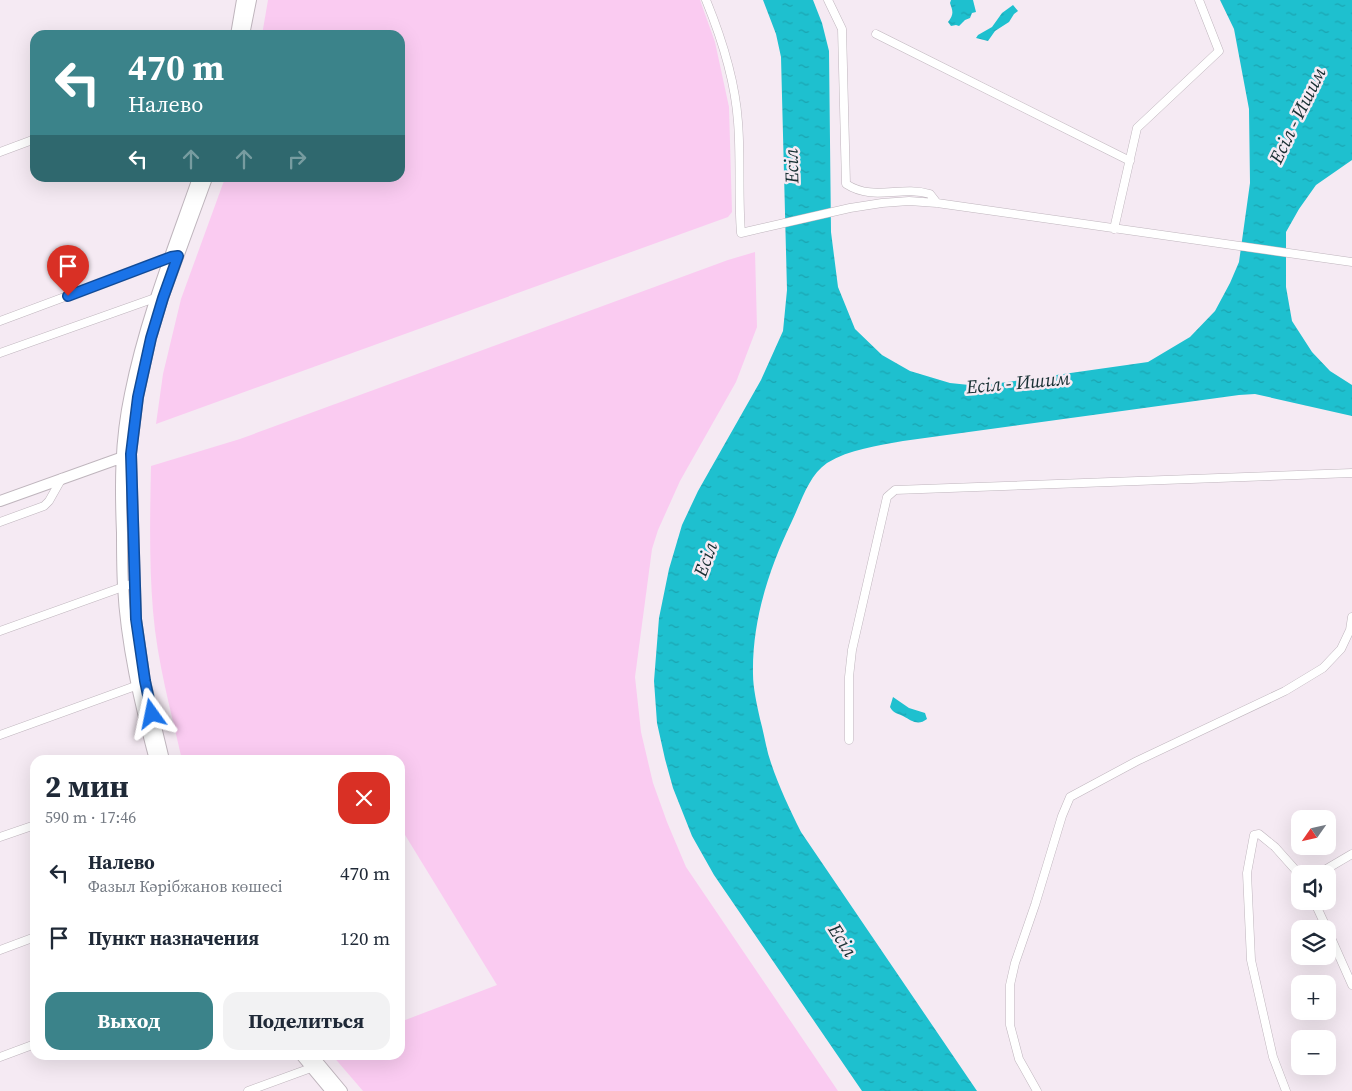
<!DOCTYPE html>
<html lang="ru">
<meta charset="utf-8">
<style>
:root{--surface:#fff;--page:#f2f2f3;--text:#1f2937;--muted:#747a83;--accent:#3b838a}
body{margin:0;font-family:"Source Serif 4",serif;background:var(--page);color:var(--text);height:100vh;display:flex;flex-direction:column;font-size:19px;white-space:nowrap}
*{box-sizing:border-box;margin:0}
p{font-size:16px;color:var(--muted)}
.icon{flex:none;width:28px;height:28px;fill:none;stroke:currentColor;stroke-width:2;stroke-linecap:round;stroke-linejoin:round}
.map{position:relative;flex:1;overflow:hidden}
.drawer{position:absolute;left:30px;top:755px;width:375px;height:305px;display:flex;flex-direction:column;background:var(--surface);border-radius:15px;box-shadow:0 5px 20px #0002}
.drawer>*{flex:none}
.hud{position:absolute;left:30px;top:30px;width:375px;height:152px;border-radius:15px;box-shadow:0 5px 20px #0002;background:#3b838a;color:#fff;overflow:hidden}
.needle{width:32px;rotate:236deg}
.tools{position:absolute;left:1291px;top:810px;display:grid;gap:10px}
.tools a{display:grid;place-items:center;width:45px;height:45px;border-radius:10px;background:var(--surface);box-shadow:0 5px 20px #0002;font-size:25px}
.pin{position:absolute;display:grid;place-items:center;width:42px;height:42px;color:#fff;margin:-51px -21px;border-radius:50% 50% 50% 0;rotate:-45deg;box-shadow:0 0 5px #0007}
.pin .icon{rotate:45deg}
.me{position:absolute;width:55px;margin:-28px;rotate:348deg;stroke-linejoin:round;filter:drop-shadow(0 0 4px #0008)}
.turn{display:flex;align-items:center;gap:18px;height:105px;padding:0 15px;font-size:22px}
.turn .icon{width:65px;height:65px;stroke-width:2.5}
.turn b{display:block;font-size:35px;line-height:42px}
.lanes{display:flex;align-items:center;height:48px;padding:0 15px;background:#0003;justify-content:center;gap:25px;direction:ltr}
.lanes .off{opacity:.35}
.round{display:grid;place-items:center;flex:none;width:52px;height:52px;border-radius:15px;background:var(--page)}
.head{display:flex;align-items:center;justify-content:space-between;height:85px;padding:0 15px}
h1{font-size:30px;font-weight:700;line-height:38px}
.cta{display:flex;gap:10px;margin-top:auto;padding:10px 15px}
.cta a{flex:1;height:58px;border-radius:15px;background:var(--accent);color:#fff;font-size:20px;font-weight:700;line-height:58px;text-align:center}
.cta a+a{background:var(--page);color:var(--text)}
ul{padding:0;list-style:none}
li{display:flex;align-items:center;gap:15px;height:65px;padding:0 15px}
li div{flex:1}
li b{display:block;font-size:19px}
li em{font-style:normal}
.map>svg:first-child{display:block}
.park{fill:#facbf1}
.water{fill:url(#water-ripples)}
.lines{fill:none;stroke-linecap:round;stroke-linejoin:round}
.street-casing{stroke:#bfb5bd;stroke-width:9}
.secondary-casing{stroke:#bfb5bd;stroke-width:12}
.street{stroke:#fff;stroke-width:8}
.secondary{stroke:#fff;stroke-width:10}
.route-casing{stroke:#114b97;stroke-width:12}
.route{stroke:#1a73e8;stroke-width:9}
.labels{text-anchor:middle;dominant-baseline:central;stroke-width:5;stroke-linejoin:round;paint-order:stroke}
.water-label{font-size:19px;font-style:italic;fill:#172f32;stroke:#f5eaf3}
</style>
<div class="map">
<svg width="1352" height="1091" viewBox="0 0 1352 1091">
<defs>
<pattern id="water-ripples" width="26" height="14" patternUnits="userSpaceOnUse" patternTransform="scale(1.25)"><rect width="26" height="14" fill="#1ec0cf"/><path d="M2 4q2-2 4 0t4 0M15 11q2-2 4 0t4 0" fill="none" stroke="#1ba4b1"/></pattern>
</defs>
<rect width="100%" height="100%" fill="#f5eaf3"/>
<path class="park" d="M268,0H700L715,42L729,107L732,212L728,217L156,424L163,374L181,299L225,178H400V35H262Z
M755,252L757,327L736,382L680,481L658,530L652,549L635,677L641,732L653,783L667,822L686,867L838,1091H363L332,1055H400V1022L497,985L402,830L400,831V760H182C171,711 157,661 153,611C149,563 150,514 151,466L240,439L728,260Z"/>
<path class="water" d="M763,0H813L822,23L829,51L831,232L838,287L855,329L882,355L910,371L950,383L979,386L1148,362L1190,337L1215,311L1230,283L1239,262L1250,183L1249,109L1234,29L1220,0H1352V160L1316,185L1299,209L1286,232V287L1292,321L1312,352L1330,371L1352,385V416L1255,394L1239,395L903,441C877,446 850,449 827,463C809,475 801,502 792,521C769,569 752,620 753,674C753,688 757,705 760,719C764,733 766,749 771,763C779,787 790,810 801,832L977,1091H862L714,875L692,836L673,788L665,759L657,723L654,681L659,618L669,569L682,525L698,491L761,380L783,331L787,290L781,57L776,34Z
M951,0H973L976,12L972,13L970,18L965,20L959,26L956,25L951,26L948,22C954,14 953,12 950,3Z
M1013,5L1018,11L1014,14L1009,22L995,31L988,41L976,38L978,35L992,27L1002,13Z
M893,697L909,708L925,713L927,719C918,726 912,721 903,716C897,713 893,713 890,707Z"/>
<g class="lines">
<defs>
<path id="street" d="M706,0C722,39 735,79 738,122C741,159 738,196 741,233L850,208L882,203L909,201L937,203L1352,262
M828,0L842,29L846,184C874,202 900,185 930,194L937,203
M876,34L1130,161
M0,152L35,139
M1114,229L1137,128L1219,51L1199,0
M0,321L172,257
M0,353L155,298H159
M0,522L44,506L49,501L62,478
M0,631L134,583
M0,735L141,684
M849,740V677L852,650L887,497L895,490L1352,473
M0,837L35,825
M1318,874L1352,854
M1314,901L1327,929
M1328,931L1352,985
M0,950L35,937
M0,1057L35,1044
M248,1091L311,1068
M1037,1091L1019,1059L1010,1025V985L1015,963L1035,905L1062,816L1070,797L1137,761L1285,691L1323,668L1341,649L1350,630L1352,617
M1286,1091L1273,1057L1251,960L1247,873L1254,835L1259,834L1275,847L1300,875"/>
<path id="secondary" d="M236,35L242,0
M244,35L251,0
M0,501L126,456
M155,760C140,704 126,644 123,586C122,568 122,550 122,533C120,485 120,441 130,394C145,319 173,249 198,178
M164,760L145,681L136,619L131,454L138,397L151,338L163,298L207,178
M301,1055L331,1091
M312,1055L342,1091"/>
</defs>
<use href="#street" class="street-casing"/>
<use href="#secondary" class="secondary-casing"/>
<use href="#street" class="street"/>
<use href="#secondary" class="secondary"/>
</g>
<g class="lines">
<defs>
<path id="route" d="M68,296L171,257L178,256L163,298L151,338L138,397L131,454L136,619L145,681L152,714"/>
</defs>
<use href="#route" class="route-casing"/>
<use href="#route" class="route"/>
</g>
<g class="labels">
<g class="water-label">
<text transform="translate(1297 115) rotate(-64)">Есіл - Ишим</text>
<text transform="translate(791 166) rotate(-92)">Есіл</text>
<text transform="translate(1018 382) rotate(-5)">Есіл - Ишим</text>
<text transform="translate(705 559) rotate(-70)">Есіл</text>
<text transform="translate(843 940) rotate(57)">Есіл</text>
</g>
</g>
</svg>
<div class="tools">
<a><svg class="needle" viewBox="-14 -14 28 28"><path d="M0-13l5 13h-10z" fill="#e53935"/><path d="M0 13l5-13h-10z" fill="#747a83"/></svg></a>
<a><svg class="icon" aria-label="sound" viewBox="0 0 24 24"><path d="M4 9h4l5-4v14l-5-4H4zM17 9q2 3 0 6"/></svg></a>
<a><svg class="icon" aria-label="layers" viewBox="0 0 24 24"><path d="M12 4l9 5-9 5-9-5zM3 14l9 5 9-5"/></svg></a>
<a>+</a>
<a>−</a>
</div>
<div class="pin" style="left:68px;top:296px;background:#d93025"><svg class="icon" aria-label="arrive" viewBox="0 0 24 24"><path d="M6 21V4h12l-3 4 3 4H6"/></svg></div>
<svg class="me" style="left:152px;top:714px" viewBox="-20 -20 40 40"><path d="M0-17L14 15 0 8-14 15z" fill="#1a73e8" stroke="#fff" stroke-width="4"/></svg>
<div class="hud">
<div class="turn"><svg class="icon" aria-label="left" viewBox="0 0 24 24"><path d="M17 20v-9H6M10 6l-5 5 5 5"/></svg><div><b>470 m</b>Налево</div></div>
<div class="lanes"><svg class="icon" aria-label="left" viewBox="0 0 24 24"><path d="M17 20v-9H6M10 6l-5 5 5 5"/></svg><svg class="icon off" aria-label="ahead" viewBox="0 0 24 24"><path d="M12 20V5M6 11l6-6 6 6"/></svg><svg class="icon off" aria-label="ahead" viewBox="0 0 24 24"><path d="M12 20V5M6 11l6-6 6 6"/></svg><svg class="icon off" aria-label="right" viewBox="0 0 24 24"><path d="M7 20v-9h11M14 6l5 5-5 5"/></svg></div>
</div>
<section class="drawer">
<div class="head"><div><h1>2 мин</h1><p>590 m · 17:46</p></div><a class="round" style="background:#d93025;color:#fff"><svg class="icon" aria-label="close" viewBox="0 0 24 24"><path d="M6 6l12 12M18 6L6 18"/></svg></a></div>
<ul>
<li><svg class="icon" aria-label="left" viewBox="0 0 24 24"><path d="M17 20v-9H6M10 6l-5 5 5 5"/></svg><div><b>Налево</b><p>Фазыл Кәрібжанов көшесі</p></div><em>470 m</em></li>
<li><svg class="icon" aria-label="arrive" viewBox="0 0 24 24"><path d="M6 21V4h12l-3 4 3 4H6"/></svg><div><b>Пункт назначения</b></div><em>120 m</em></li>
</ul>
<div class="cta"><a>Выход</a><a>Поделиться</a></div>
</section>
</div>
